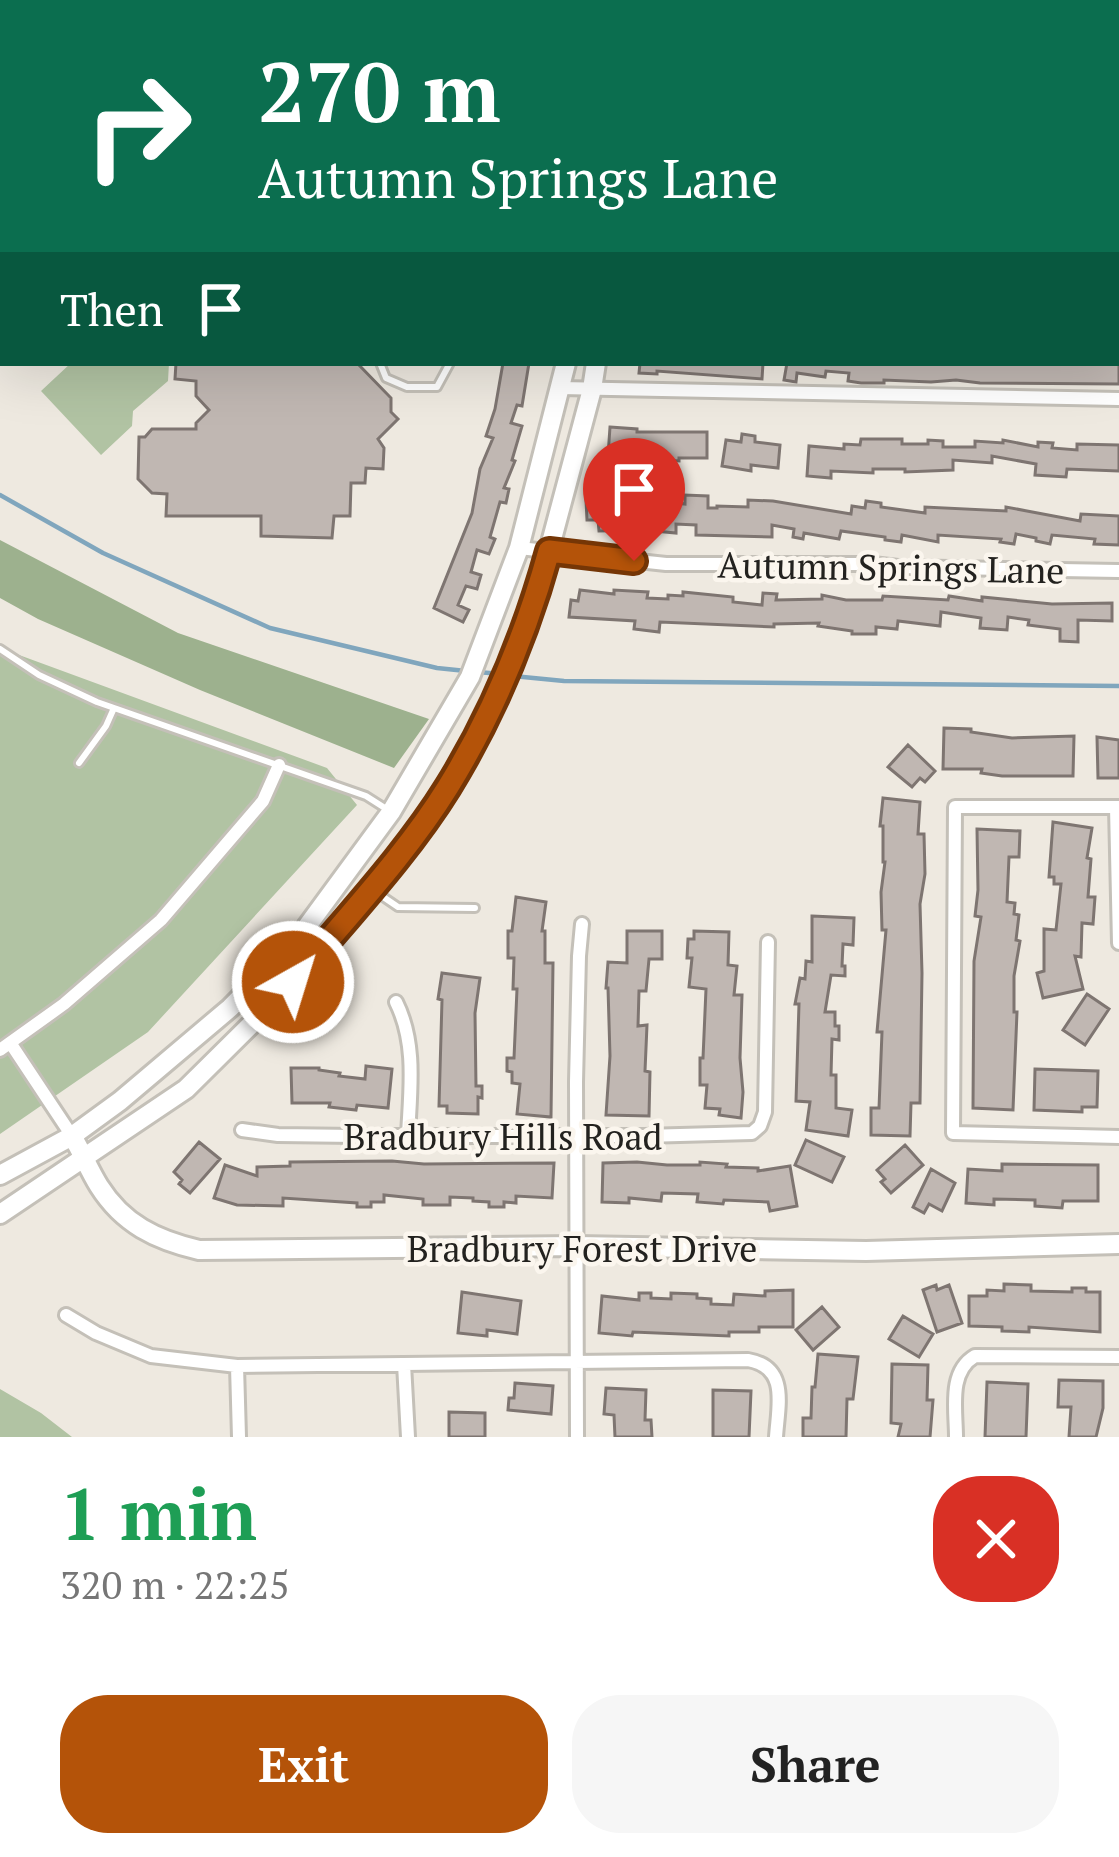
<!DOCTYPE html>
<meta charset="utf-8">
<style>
:root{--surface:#fff;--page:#f6f6f6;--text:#222;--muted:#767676;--accent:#b45309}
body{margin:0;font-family:"PT Serif",serif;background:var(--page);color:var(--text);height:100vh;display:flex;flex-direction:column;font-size:45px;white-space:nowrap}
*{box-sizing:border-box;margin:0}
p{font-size:39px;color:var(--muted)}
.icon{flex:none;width:66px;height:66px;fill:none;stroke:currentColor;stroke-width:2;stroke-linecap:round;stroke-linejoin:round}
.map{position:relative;height:1437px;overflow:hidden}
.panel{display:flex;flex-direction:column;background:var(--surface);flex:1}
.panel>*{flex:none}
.hud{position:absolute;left:0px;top:0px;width:1119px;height:366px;box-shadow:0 12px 48px #0002;background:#0b6e4f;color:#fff;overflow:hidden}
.pin{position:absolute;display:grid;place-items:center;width:102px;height:102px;color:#fff;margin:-123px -51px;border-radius:50% 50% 50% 0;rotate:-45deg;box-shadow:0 0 12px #0007}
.pin .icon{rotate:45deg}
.me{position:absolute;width:132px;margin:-66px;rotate:39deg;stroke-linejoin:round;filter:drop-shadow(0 0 9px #0008)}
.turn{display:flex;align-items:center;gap:42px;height:252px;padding:0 60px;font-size:54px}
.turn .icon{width:156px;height:156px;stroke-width:2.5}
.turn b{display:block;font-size:84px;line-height:102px}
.then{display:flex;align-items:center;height:114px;padding:0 60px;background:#0003;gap:24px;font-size:45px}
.round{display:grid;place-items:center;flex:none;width:126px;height:126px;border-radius:48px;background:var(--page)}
.overview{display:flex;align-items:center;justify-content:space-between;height:204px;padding:0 60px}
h1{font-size:72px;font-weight:600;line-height:90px;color:#1e9e55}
.button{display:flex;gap:24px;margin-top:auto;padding:24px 60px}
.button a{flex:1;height:138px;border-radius:48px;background:var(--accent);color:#fff;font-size:48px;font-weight:600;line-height:138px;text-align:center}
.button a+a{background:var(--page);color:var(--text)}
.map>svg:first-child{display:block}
.green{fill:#b1c3a3}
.forest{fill:#9db18e}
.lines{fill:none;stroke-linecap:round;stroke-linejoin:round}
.stream{stroke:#80a6bd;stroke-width:4.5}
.building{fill:#c0b7b2;stroke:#7e7571;stroke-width:3}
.lane-casing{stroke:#c4c0b8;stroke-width:12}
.street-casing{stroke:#c4c0b8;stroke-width:18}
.secondary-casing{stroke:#c4c0b8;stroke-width:24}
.path{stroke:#898680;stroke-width:3;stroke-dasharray:6 6;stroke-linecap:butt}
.lane{stroke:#fff;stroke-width:6}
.street{stroke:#fff;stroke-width:12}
.secondary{stroke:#fff;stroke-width:18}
.route-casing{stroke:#753606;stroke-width:30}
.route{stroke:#b45309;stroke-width:21}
.labels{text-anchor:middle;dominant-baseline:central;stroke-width:9;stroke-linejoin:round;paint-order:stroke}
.street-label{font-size:36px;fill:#23221f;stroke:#fbf6ee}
</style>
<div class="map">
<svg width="1119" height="1437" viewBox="0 0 1119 1437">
<rect width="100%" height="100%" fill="#eee9e0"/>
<path class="green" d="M71,363H169L168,381L133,411L132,426L101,455L41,391Z
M0,648L327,768L357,805L148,1032L0,1134Z
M0,1389L41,1413L72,1437H0Z"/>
<path class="forest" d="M0,540L178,633L429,719L394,768L200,690L38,619L0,598Z"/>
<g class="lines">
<path class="stream" d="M44,3V0
M0,495L103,553L270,628L437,668L466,671
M477,672L502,674
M513,676L564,681L1119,686"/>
</g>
<path class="building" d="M176,363H357L391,398V412L398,419L378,439L384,448L383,469L366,468L365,483H351L350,516H334L332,538L261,536V516H166L167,494L152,493L138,479L139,437H145L152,429H196V423L209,410L196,396V381L175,379Z
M503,363H529L522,406L517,405L511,423L522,426L512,460L515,461L504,488L509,489L506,503L500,502L490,537L495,539L489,554L477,550L471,572L481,575L477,589L466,586L458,605L469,610L463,622L434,608L472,513L480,469L493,438L486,436L495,409Z
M640,363H763L762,379L657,371V374L639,373Z
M787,363H1119V384L980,383L956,380L931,382L884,380V383H861L848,381L849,373L826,371L825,377L797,373L796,382L784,380Z
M610,427L637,429V432H707V458H679V461L608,456Z
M742,434L755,436V442L780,445L778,468L751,465V471L722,466L726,440L741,442Z
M861,439H902V444H928V440L943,441V447H975V441L1003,443V440L1038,447V442L1053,443L1052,448L1077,450V444L1119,445V471L1067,469L1066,477L1035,475L1036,464L992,456V463L953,460V470L905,472V469H873V473L831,471V478L807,476L809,446L844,449V444L860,445Z
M620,495L645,496V500L685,504V495L708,496V508H717V506L748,507V500L773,501L851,514L852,506L865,508L866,501L881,503V507L925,513V507L1006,511V507L1080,521L1081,514L1119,516V545L1094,544L1095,539L1052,535L1050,544L1036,541V538L1016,534L1014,544L1000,542L1001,539L938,535V542L902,535L901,542L885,540V537L841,531L839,539L804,533L803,539L793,537L794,529L772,525V537L696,535V525L676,524V533L644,530L599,531L598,520H587L586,500H620Z
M580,590L614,594V590L648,592L647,598L668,599V595L683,596V592L733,597V602L762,605L763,593L777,594L776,600L822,599V595L846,600H882L883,596L948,600L949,596L982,601V597L1052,604L1112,603V621L1078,620V642L1060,641V629L1028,625L1029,620L1008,617L1007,630L980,628L981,618L941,612L940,626L898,621L897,629L876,627V634H852V631L818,626L819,623L774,624V627L660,622L659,632L634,629L635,621L569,617L571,600L578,601Z
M944,728L971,729V732L1012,738L1074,736L1073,776H1002L981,773L982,769H943Z
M1097,737L1119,740V778H1098Z
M908,745L935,771L925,782L920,778L912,787L888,767Z
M883,798L920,802L918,834H924L925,874L920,904L922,973L920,1103H911L910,1136L871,1135V1108H879L882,1032H877L886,930H882L881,892L885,862H883V826H880Z
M1053,822L1092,828L1087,858L1091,859L1088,897H1095L1093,924L1082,923L1081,957L1075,956L1083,989L1043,998L1037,973L1044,971V929L1056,930L1061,884H1054V877H1049Z
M977,829L1020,831L1019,857H1009L1007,902L1015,903L1014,914L1019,915L1016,940L1020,941L1014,976V1012H1017L1013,1110L973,1108L974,961L981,917L975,916L978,890Z
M516,897L546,902L542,931H545V963H553L551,1117L517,1114L520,1084L512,1083V1072L507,1071V1058H514L517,989H513L514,958H508V931H512Z
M812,916L854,918L853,945L843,944L842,966H845V976L831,975L825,1012H835V1026H839V1040L832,1039L831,1075H836V1108L852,1110L848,1136L806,1130L810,1102L796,1101L799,1004H795L800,978L805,979L806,961L812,962Z
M627,931H662V959H649L646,991H639L638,1026L647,1025L645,1071L650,1072L649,1116L606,1115L610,1056L608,988H606L608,962L627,963Z
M694,931L729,932L728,965L737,966L734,995H742L740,1058L743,1092L741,1118L719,1115L720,1109L705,1108L707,1085H700V1058H703L706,989L689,987L692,958H687L688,939H694Z
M442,973L480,978L475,1013L476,1086H482V1098L478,1097V1114L447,1113V1106H439L442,1000L438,999Z
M1087,994L1109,1009L1085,1045L1063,1030Z
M366,1066L392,1069L388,1108L357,1105L356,1110L329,1107L330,1103H292L291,1068H319V1070L340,1073L339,1076L365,1079Z
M1035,1069L1098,1071L1097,1107H1082V1112L1034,1110Z
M806,1140L844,1157L832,1182L795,1165Z
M199,1142L220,1159L190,1193L179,1184L182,1180L174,1172Z
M905,1145L923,1165L891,1193L881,1182L885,1179L877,1170Z
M392,1161L424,1164L554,1163L552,1198L516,1196V1203L504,1202V1207H489V1202L473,1201V1198L450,1197V1205H423V1199L384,1195V1202H371V1207H357V1203L283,1198V1206L237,1205L214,1198L225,1165L257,1176V1167L290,1166V1162Z
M637,1162L667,1165H700V1162L727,1164L726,1167L758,1168V1171L790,1166L797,1206L770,1211L768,1202L724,1200L723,1204L697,1202L698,1194L662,1193L661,1201L629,1198V1203L602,1202L603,1163Z
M1002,1164L1098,1165V1201H1063L1062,1208L1035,1206V1200L994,1199V1205L966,1203L968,1169L1002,1171Z
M931,1169L955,1183L942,1211L929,1204L924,1213L913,1207Z
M1004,1284L1031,1285V1291L1072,1292V1288H1086V1292H1100V1332L1029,1327V1332L1002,1331V1327L969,1326V1296H987V1290L1004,1291Z
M936,1285L937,1290L949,1285L962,1323L937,1332L923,1290Z
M793,1290V1327H759V1332H729V1336L633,1332L632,1336L599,1333L602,1296L639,1300V1293H651V1298L671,1299V1293L697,1294V1298L711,1299V1304L733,1305L734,1294L765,1296V1291Z
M462,1292L521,1301L517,1334L487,1330V1336L458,1333Z
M822,1307L839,1327L813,1350L796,1330Z
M903,1316L933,1334L919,1357L889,1339Z
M818,1354L858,1357L853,1399H847L846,1437H803V1418H811L812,1387H815Z
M892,1364L928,1365L927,1400H933L930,1437H898L901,1424L891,1423Z
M1059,1380L1103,1381V1408L1096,1437H1069L1071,1407H1058Z
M987,1382L1028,1384L1026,1437H985Z
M515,1383L553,1386L551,1414L508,1410L509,1398H514Z
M606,1388L646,1390L645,1420H651L652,1437H615L614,1415L604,1414Z
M713,1390L751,1391L749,1437H713Z
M449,1412L485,1413V1437H449Z"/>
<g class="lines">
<defs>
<path id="lane" d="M380,363L386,378L407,387H437L450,363
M0,649L39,675L97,702L366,796L388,810
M79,763L106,726L114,708
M376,892L398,907L475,908"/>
<path id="street" d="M153,3V0
M316,3V0
M481,3L482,0
M971,3V0
M560,388L1119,399
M519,548L666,564H873L898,567L1119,571
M1116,807L1119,943
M1119,807H955L953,1133L1119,1137
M396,1002C417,1044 410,1091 408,1136
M11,1044L72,1136
M0,1050L64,1004L161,920L263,801L279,765
M242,1130L278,1135L356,1136H644L752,1133L760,1126L765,1112L768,942
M66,1315L96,1333L151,1356L237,1366L748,1360C789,1367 778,1406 776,1437
M404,1364L408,1437
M237,1366L239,1437
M577,1437L576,1082L579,956L582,924
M956,1437C956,1409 948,1372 975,1356L1119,1357"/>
<path id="secondary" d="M580,0V3
M0,193H3
M1116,223H1119
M0,225L3,226
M1116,253H1119
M72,1136C82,1152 89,1170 99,1186C123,1224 156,1240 199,1250L576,1246L866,1251L1119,1244
M0,1175L72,1136L120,1101L230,1008L297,940L391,812L470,677L519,548L566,363
M0,1214L186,1089L293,983L386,870L447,789L506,679L540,584L592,389L596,363"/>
</defs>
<use href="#lane" class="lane-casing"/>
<use href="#street" class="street-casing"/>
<use href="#secondary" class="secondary-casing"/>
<path class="path" d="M0,294L3,292"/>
<use href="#lane" class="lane"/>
<use href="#street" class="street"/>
<use href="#secondary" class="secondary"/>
</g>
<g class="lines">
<defs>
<path id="route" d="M293,982C344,920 406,855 448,787C493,714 526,634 549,551L634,561"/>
</defs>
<use href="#route" class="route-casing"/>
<use href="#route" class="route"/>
</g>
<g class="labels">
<g class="street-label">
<text transform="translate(891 567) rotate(1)">Autumn Springs Lane</text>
<text x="503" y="1136">Bradbury Hills Road</text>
<text x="582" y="1248">Bradbury Forest Drive</text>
</g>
</g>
</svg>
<div class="pin" style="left:634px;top:561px;background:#d93025"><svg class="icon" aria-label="arrive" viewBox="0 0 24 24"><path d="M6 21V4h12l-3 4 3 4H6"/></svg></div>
<svg class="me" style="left:293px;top:982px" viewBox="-20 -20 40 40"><circle r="17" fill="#b45309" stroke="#fff" stroke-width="3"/><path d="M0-11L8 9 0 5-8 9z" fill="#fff"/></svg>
<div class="hud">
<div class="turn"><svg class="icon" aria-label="right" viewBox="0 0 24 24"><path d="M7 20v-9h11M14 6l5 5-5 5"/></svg><div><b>270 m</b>Autumn Springs Lane</div></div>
<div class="then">Then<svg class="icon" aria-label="arrive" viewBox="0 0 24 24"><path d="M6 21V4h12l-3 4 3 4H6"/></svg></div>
</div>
</div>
<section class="panel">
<div class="overview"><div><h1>1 min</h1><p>320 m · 22:25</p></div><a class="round" style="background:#d93025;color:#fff"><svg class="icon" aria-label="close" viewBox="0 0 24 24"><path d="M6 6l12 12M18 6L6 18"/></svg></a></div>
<div class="button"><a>Exit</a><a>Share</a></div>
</section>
